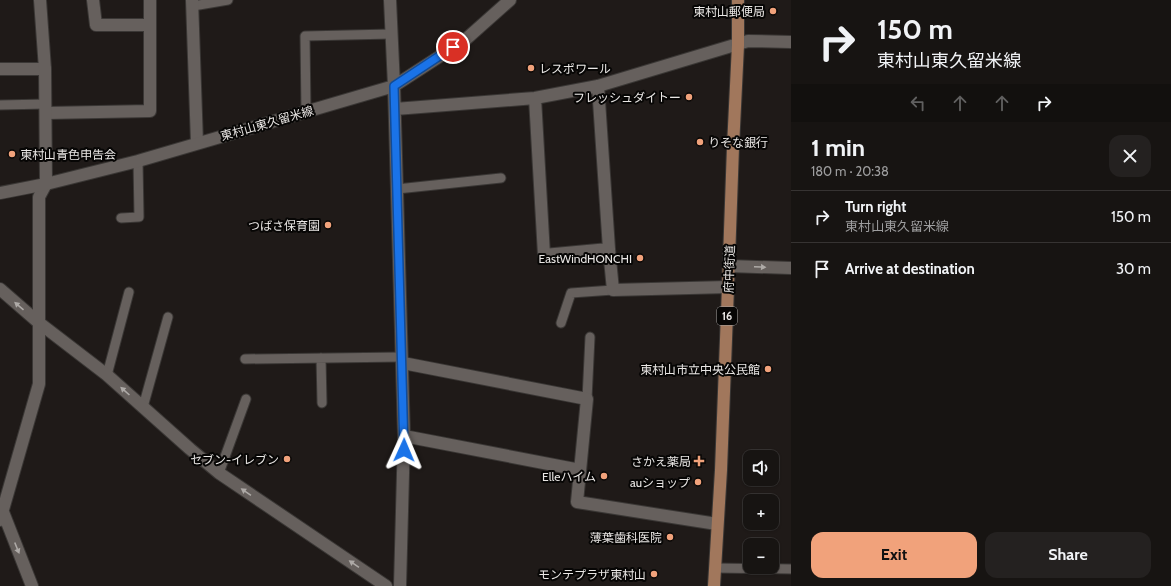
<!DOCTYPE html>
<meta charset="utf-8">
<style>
:root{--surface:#171412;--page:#242120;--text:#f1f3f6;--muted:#9e9e9f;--line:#363332;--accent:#f1a27b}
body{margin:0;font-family:Cabin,"Noto Sans JP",sans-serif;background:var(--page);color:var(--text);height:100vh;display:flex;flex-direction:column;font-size:15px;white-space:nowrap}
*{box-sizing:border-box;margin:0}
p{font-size:13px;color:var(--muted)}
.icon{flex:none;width:22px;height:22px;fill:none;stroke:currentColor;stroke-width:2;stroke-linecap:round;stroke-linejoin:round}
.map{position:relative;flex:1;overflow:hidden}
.details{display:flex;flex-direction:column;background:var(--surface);width:380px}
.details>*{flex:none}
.banner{background:#171412;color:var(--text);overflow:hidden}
.tools{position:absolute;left:743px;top:450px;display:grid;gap:8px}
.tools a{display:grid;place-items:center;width:36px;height:36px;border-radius:8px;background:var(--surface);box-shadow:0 1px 3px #0004,0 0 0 1px var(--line);font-size:20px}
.pin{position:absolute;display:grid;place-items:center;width:34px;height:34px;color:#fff;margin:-17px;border:2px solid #fff;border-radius:50%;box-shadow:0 1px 4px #0007}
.me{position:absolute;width:44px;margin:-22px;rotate:1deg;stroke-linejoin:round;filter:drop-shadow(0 0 3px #0008)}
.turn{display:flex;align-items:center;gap:14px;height:84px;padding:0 20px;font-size:18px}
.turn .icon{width:52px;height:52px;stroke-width:2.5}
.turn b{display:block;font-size:28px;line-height:34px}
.lanes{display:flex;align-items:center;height:38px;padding:0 20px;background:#0003;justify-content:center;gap:20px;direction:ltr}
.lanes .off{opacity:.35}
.round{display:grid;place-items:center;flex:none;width:42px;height:42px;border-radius:12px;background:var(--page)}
.head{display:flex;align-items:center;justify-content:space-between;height:68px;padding:0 20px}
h1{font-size:24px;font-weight:700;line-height:30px}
.button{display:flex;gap:8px;margin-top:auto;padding:8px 20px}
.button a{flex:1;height:46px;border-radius:12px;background:var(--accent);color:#111;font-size:16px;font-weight:700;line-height:46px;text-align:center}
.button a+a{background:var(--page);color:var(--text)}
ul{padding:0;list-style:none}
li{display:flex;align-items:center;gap:12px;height:52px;padding:0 20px;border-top:1px solid var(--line)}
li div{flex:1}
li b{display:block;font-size:15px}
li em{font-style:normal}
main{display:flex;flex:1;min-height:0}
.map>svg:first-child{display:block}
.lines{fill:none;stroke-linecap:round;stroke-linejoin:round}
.lane-casing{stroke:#3a3735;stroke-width:11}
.street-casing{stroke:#3a3735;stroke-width:14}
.secondary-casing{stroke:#3a3735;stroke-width:14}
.primary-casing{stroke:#3a3735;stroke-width:14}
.lane{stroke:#66605d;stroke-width:9}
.street{stroke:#66605d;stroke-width:12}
.secondary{stroke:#66605d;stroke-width:12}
.primary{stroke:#a1775c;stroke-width:12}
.oneway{fill:#aeaaa7}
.route-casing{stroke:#114b97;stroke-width:10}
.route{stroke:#1a73e8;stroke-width:7}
.poi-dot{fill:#f1a27b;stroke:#070605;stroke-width:1.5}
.labels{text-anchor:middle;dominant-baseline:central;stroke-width:4;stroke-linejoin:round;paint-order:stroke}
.shield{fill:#070605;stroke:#a5a3a1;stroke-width:1}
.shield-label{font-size:11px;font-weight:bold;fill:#e9e6e4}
.poi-label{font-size:12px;fill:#e9e6e4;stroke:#070605;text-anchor:end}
.street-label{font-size:12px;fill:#e9e6e4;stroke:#070605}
</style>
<main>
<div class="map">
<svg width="791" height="586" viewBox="0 0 791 586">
<rect width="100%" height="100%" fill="#1f1a18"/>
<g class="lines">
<defs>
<path id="lane" d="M193,6L228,0
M0,105L46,104
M306,111L305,36L391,34
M397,189L501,178
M121,218L139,217L138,161
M561,323L571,293L613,290
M321,358L322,403
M245,359L402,357
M107,375L129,292
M587,399L590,337
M143,407L168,317
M219,473L246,399
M715,568L791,569"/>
<path id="street" d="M93,0L96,25H150
M192,0L197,143
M0,69H45
M394,86L404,436L400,586
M535,98L544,255L609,249L598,86
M395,109L535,98L598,86L748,41L791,42
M46,113L150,111V0
M609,249L613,290L728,287
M729,266L791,268
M0,289L38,322L107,375L190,449L219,473L386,586
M403,363L587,399L577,502L717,524
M404,436L580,470
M3,512L32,586
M0,520L39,384V197L46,184"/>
<path id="secondary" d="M40,0L45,69L46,184
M390,0L394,86
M0,193L46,184L138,161L394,86L465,40L510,0"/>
<path id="primary" d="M714,586L721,470L728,287L733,147L738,45V0"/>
</defs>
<use href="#lane" class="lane-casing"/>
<use href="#street" class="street-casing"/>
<use href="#secondary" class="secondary-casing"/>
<use href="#primary" class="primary-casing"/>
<use href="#lane" class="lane"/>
<use href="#street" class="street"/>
<use href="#secondary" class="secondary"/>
<use href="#primary" class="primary"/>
</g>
<defs><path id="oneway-solid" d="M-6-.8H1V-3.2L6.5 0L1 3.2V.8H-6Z"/></defs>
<g class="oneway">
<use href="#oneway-solid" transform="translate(760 267) rotate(3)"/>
<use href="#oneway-solid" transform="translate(19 306) rotate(-139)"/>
<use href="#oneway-solid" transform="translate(125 391) rotate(-138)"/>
<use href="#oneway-solid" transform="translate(246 492) rotate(-146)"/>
<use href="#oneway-solid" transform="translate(17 548) rotate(68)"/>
<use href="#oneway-solid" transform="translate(354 564) rotate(-146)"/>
</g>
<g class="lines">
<defs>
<path id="route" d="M404,450L394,86L453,47"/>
</defs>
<use href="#route" class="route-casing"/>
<use href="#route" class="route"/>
</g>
<g class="poi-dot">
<circle cx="773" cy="11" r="4"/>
<circle cx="531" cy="68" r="4"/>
<circle cx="689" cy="97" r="4"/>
<circle cx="700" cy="142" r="4"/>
<circle cx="12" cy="154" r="4"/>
<circle cx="328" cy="225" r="4"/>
<circle cx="640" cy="258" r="4"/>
<circle cx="768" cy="369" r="4"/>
<circle cx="287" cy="459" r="4"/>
<path d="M697 455h4v4h4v4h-4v4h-4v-4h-4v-4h4z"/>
<circle cx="604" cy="476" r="4"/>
<circle cx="698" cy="482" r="4"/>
<circle cx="670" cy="537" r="4"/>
<circle cx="654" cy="574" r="4"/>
</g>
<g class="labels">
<rect class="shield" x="717" y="307" width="20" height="18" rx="3"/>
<g class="shield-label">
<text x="727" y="316">16</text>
</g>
<g class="poi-label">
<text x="765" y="11">東村山郵便局</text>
<text x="539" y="68" text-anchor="start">レスポワール</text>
<text x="681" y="97">フレッシュダイトー</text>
<text x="708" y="142" text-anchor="start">りそな銀行</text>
<text x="20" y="154" text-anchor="start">東村山青色申告会</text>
<text x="320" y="225">つばさ保育園</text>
<text x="632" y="258">EastWindHONCHI</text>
<text x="760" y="369">東村山市立中央公民館</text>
<text x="279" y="459">セブン-イレブン</text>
<text x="691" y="461">さかえ薬局</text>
<text x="596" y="476">Elleハイム</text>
<text x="690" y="482">auショップ</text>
<text x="662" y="537">薄葉歯科医院</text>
<text x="646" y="574">モンテプラザ東村山</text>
</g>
<g class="street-label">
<text transform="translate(267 123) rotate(-16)">東村山東久留米線</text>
<text transform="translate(729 269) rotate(-88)">府中街道</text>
</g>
</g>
</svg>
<div class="tools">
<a><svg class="icon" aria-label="sound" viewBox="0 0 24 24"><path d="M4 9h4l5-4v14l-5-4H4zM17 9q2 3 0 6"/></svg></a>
<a>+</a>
<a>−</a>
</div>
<div class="pin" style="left:453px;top:47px;background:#d93025"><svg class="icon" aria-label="arrive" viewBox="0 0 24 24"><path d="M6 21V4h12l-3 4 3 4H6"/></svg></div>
<svg class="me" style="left:404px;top:450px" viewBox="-20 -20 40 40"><path d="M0-17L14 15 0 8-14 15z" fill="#1a73e8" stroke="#fff" stroke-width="4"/></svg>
</div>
<section class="details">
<div class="banner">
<div class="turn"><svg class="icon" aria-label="right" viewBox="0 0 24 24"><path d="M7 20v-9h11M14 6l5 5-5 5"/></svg><div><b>150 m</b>東村山東久留米線</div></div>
<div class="lanes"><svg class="icon off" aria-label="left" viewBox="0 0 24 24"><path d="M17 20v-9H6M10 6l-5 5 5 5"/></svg><svg class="icon off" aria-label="ahead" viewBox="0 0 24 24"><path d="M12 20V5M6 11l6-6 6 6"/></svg><svg class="icon off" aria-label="ahead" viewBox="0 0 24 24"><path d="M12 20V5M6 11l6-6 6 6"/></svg><svg class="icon" aria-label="right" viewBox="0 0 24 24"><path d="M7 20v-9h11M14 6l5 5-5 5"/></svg></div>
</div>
<div class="head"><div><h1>1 min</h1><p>180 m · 20:38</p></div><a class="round"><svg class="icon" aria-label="close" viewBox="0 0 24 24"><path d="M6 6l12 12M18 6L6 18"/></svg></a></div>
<ul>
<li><svg class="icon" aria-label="right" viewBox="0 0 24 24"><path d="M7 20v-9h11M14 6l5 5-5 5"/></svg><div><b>Turn right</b><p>東村山東久留米線</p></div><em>150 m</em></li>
<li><svg class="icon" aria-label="arrive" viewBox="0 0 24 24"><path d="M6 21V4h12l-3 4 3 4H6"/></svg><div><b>Arrive at destination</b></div><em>30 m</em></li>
</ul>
<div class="button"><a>Exit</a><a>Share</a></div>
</section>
</main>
